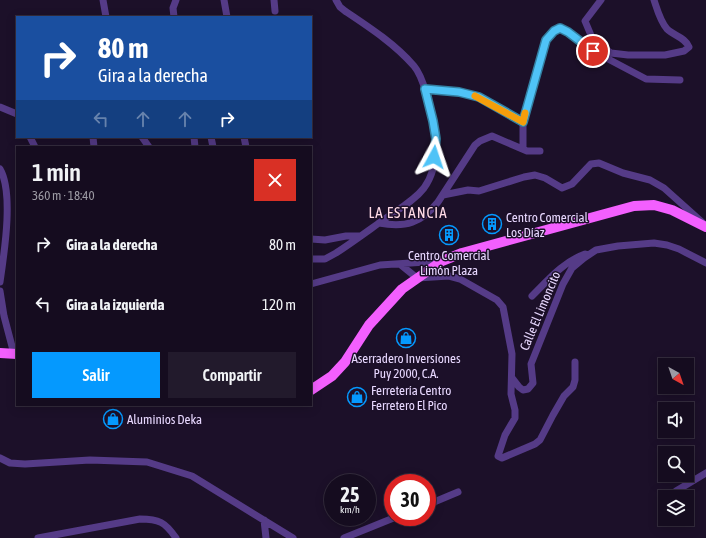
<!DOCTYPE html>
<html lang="es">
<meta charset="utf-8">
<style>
:root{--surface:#150c1f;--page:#221a2c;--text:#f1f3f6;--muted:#9d9ba4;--line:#342c3d;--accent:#0599fe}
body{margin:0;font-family:"Asap Condensed",sans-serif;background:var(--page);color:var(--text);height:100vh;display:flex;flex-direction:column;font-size:15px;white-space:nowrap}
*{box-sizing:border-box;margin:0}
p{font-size:13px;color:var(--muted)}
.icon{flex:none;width:22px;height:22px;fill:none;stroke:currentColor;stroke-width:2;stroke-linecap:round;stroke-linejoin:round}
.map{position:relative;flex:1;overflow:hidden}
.panel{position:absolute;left:16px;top:146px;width:296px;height:260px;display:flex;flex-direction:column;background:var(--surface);border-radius:0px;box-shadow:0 2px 10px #0003,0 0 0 1px var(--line)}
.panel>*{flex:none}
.guide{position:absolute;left:16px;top:16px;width:296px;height:122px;border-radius:0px;box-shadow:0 2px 10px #0003,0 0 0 1px var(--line);background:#1a4fa0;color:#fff;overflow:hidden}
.needle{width:26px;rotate:140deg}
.buttons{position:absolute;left:658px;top:358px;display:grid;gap:8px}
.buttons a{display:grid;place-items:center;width:36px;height:36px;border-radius:0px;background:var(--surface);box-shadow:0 2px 10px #0003,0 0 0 1px var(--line);font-size:20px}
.speed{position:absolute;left:324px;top:474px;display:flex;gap:8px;font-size:20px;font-weight:700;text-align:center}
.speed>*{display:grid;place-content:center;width:52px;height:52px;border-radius:50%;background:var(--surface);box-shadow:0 2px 10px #0003,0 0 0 1px var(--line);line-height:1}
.speed small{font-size:10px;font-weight:400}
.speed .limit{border:6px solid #d22;background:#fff;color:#111}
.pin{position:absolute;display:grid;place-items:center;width:34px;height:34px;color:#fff;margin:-17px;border:2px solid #fff;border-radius:50%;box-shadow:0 1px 4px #0007}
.me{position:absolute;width:44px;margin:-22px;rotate:5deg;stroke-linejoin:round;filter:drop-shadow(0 0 3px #0008)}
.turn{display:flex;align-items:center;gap:14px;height:84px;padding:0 16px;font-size:18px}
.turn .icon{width:52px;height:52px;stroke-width:2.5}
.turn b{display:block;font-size:28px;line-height:34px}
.lanes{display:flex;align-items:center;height:38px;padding:0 16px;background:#0003;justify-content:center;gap:20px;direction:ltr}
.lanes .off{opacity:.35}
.round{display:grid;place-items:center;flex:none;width:42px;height:42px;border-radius:0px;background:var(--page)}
.overview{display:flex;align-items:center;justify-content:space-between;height:68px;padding:0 16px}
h1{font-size:24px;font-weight:600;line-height:30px}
.primary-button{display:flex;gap:8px;margin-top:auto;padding:8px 16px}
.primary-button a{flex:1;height:46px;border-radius:0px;background:var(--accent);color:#fff;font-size:16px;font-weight:600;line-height:46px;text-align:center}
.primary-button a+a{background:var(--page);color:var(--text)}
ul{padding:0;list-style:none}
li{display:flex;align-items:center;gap:12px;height:60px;padding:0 16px}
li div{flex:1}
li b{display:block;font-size:15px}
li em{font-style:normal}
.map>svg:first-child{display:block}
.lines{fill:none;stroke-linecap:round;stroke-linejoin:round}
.minor{stroke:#553b87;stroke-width:7}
.primary{stroke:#f35ffe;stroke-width:10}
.route-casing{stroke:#337fa1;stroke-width:10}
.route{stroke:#4fc3f7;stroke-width:7}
.slow{stroke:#f59e0b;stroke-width:7}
.labels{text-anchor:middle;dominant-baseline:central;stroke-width:3;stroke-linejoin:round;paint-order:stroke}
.poi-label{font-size:13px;fill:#e8d8ff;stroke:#1c1029;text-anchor:start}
.street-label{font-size:13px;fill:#e8d8ff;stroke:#1c1029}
.quarter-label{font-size:15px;letter-spacing:1px;fill:#ffdae6;stroke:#1c1029}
</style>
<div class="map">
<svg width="706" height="538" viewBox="0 0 706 538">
<rect width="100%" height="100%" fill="#1c1029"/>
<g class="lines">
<path class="minor" d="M103,0L106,17
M224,0L227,17
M274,0L275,11
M601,0L585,21L593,40L596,43L611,53L628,55H665L684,51L689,47C685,37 674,36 667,29C660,21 657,9 654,0
M174,17L173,8L176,0
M425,89L459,92L479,97L523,122
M0,107L17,114
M30,137L35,147
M93,137L94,147
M142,137L149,147
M194,137L195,147
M211,137L213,147
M244,137L246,147
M523,149V122L546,40L553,31L560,28L568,32L593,51L646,79L680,80
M0,169C14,193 4,254 0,282
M443,195L468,190L479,191L524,177L535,175L545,178L562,188L572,184L591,164L599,163L623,173L650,180L664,188L702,222
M379,223C406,228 421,223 438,202L475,145L480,141L492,136L527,151H540
M311,239L325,240L346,236H360
M311,259H325L336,253C353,242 369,230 386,218C399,209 414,201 424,188C443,162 435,125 427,96C424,86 421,74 414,66C395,44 369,27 345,11L340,7L336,0
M401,265L417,278L449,276L460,279L497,300L503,307L512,354L511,394L515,410V418L505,435L498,456L502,458L535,444L540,440L553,415L564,396L573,387L575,380V362
M311,284L380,265L441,261
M0,291L4,316L14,354
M532,296C548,280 563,262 585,254
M512,378L519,387L523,390L528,389L533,383L531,364L563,284L572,268L584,258L596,250L618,246L654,243L667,245L679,249L706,263
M0,458L10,463L25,464L90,460L147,462L192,476L293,538
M676,491L706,473
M427,505L458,492
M264,520L266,538
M38,538L140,519C159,519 165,522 176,538
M344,538L396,517"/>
<path class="primary" d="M0,353L17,354
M311,390L332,376L345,362L369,325L402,289L442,261L462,253L634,206L654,205L672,210L706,227"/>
</g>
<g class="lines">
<defs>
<path id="route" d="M434,157L436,139L433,121L425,89L459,92L479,97L523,122L546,40L554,31L560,28L568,32L593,51"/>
</defs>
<use href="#route" class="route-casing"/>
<use href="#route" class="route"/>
<path class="slow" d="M475,96L523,122L525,113"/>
</g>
<defs>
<symbol id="building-ring" viewBox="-11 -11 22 22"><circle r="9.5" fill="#1c1029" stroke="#0599fe" stroke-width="1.5"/><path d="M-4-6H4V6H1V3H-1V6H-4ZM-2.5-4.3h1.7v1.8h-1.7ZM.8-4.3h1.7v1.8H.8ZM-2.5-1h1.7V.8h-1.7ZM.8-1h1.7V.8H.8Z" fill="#0599fe"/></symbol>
<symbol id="shop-ring" viewBox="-11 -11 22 22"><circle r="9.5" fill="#1c1029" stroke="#0599fe" stroke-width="1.5"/><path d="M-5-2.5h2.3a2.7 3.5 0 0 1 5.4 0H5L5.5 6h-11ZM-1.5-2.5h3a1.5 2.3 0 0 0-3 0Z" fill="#0599fe"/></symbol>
</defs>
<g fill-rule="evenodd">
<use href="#building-ring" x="481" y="213" width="22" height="22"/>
<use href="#building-ring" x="438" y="224" width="22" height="22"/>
<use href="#shop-ring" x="395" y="327" width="22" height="22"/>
<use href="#shop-ring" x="346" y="386" width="22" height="22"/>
<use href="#shop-ring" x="102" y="408" width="22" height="22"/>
</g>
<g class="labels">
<g class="poi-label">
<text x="506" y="217">Centro Comercial<tspan x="506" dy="15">Los Díaz</tspan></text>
<text x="449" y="255" text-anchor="middle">Centro Comercial<tspan x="449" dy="15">Limón Plaza</tspan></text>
<text x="406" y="358" text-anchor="middle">Aserradero Inversiones<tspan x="406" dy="15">Puy 2000, C.A.</tspan></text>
<text x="371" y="390">Ferretería Centro<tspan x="371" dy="15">Ferretero El Pico</tspan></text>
<text x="127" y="419">Aluminios Deka</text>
</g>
<g class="street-label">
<text transform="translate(540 311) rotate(-67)">Calle El Limoncito</text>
</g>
<g class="quarter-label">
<text x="408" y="212">LA ESTANCIA</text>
</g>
</g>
</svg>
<div class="buttons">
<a><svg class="needle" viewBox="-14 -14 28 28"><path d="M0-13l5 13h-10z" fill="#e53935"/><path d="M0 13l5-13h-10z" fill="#9d9ba4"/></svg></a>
<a><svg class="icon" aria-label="sound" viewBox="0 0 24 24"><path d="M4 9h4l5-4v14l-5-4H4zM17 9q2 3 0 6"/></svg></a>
<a><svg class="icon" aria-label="search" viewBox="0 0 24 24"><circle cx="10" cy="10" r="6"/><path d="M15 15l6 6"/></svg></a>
<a><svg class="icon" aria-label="layers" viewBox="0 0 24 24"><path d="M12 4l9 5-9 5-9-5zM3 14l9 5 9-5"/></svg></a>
</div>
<div class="speed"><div>25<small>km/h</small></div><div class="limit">30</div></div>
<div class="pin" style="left:593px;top:51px;background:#d93025"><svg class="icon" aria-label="arrive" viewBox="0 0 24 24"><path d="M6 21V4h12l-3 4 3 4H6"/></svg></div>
<svg class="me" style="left:434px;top:157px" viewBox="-20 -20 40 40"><path d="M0-17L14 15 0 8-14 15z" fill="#4fc3f7" stroke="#fff" stroke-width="4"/></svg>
<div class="guide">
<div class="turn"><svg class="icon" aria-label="right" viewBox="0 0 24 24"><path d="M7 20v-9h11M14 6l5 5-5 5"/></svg><div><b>80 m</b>Gira a la derecha</div></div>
<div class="lanes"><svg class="icon off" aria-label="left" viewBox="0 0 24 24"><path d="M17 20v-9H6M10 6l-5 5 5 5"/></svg><svg class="icon off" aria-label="ahead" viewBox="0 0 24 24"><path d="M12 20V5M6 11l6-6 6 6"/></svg><svg class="icon off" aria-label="ahead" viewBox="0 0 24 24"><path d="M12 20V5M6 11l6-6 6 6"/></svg><svg class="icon" aria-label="right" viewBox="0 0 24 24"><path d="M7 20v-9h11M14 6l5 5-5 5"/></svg></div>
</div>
<section class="panel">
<div class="overview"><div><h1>1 min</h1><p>360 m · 18:40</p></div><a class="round" style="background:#d93025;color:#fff"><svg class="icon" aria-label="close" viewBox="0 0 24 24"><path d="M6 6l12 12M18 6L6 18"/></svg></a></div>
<ul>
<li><svg class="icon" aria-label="right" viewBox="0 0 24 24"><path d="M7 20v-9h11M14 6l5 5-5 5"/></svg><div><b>Gira a la derecha</b></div><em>80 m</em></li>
<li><svg class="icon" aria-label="left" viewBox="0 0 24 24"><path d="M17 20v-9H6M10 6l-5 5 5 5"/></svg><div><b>Gira a la izquierda</b></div><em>120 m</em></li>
</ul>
<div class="primary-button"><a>Salir</a><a>Compartir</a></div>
</section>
</div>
